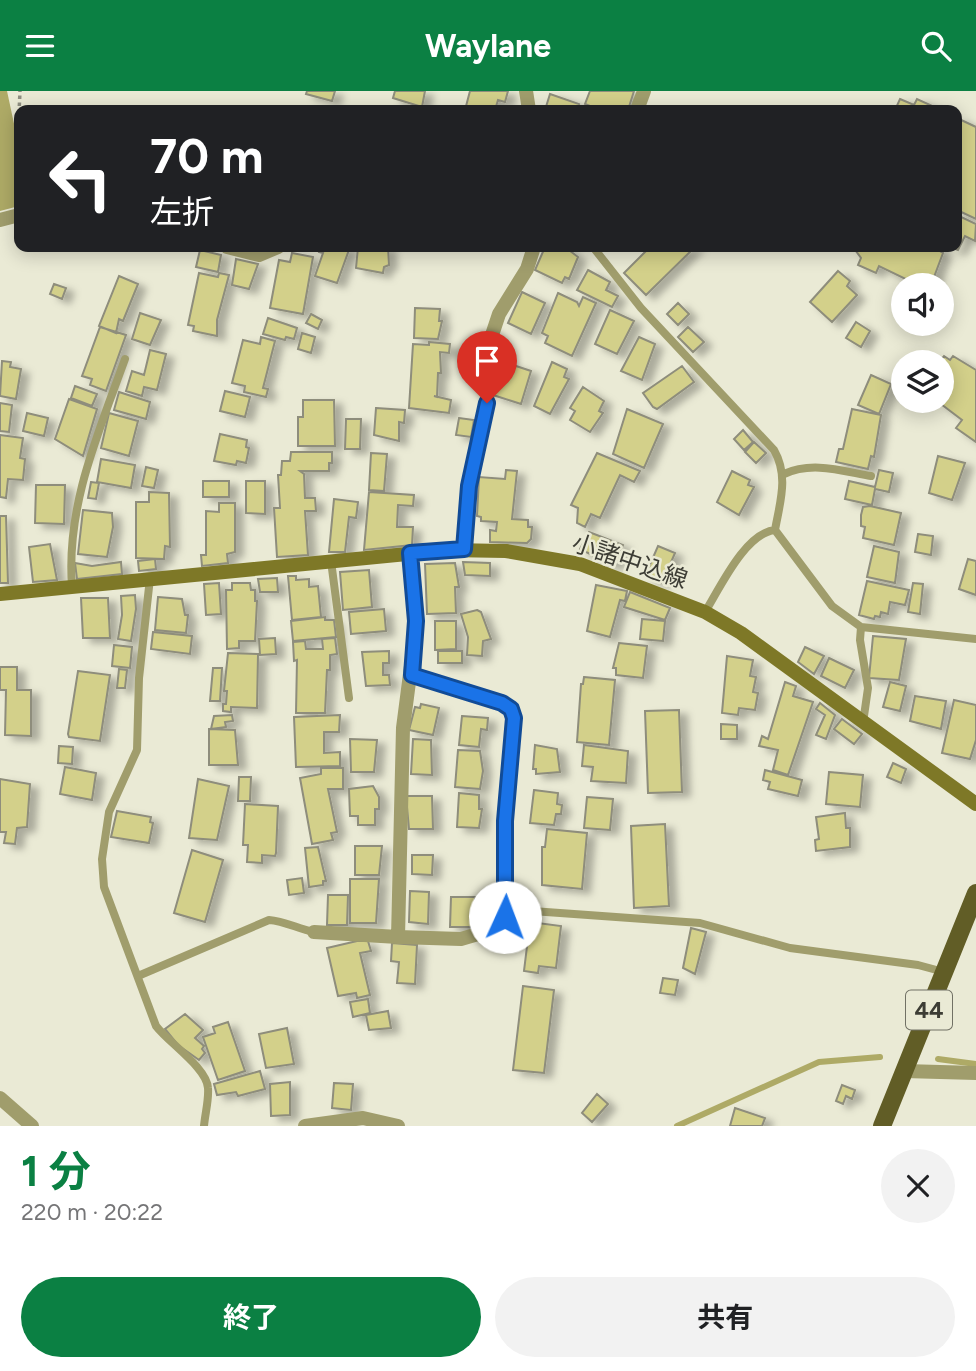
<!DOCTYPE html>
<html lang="ja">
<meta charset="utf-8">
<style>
:root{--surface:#fff;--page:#f2f2f2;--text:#202124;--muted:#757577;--accent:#0b8043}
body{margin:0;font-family:Figtree,"Noto Sans JP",sans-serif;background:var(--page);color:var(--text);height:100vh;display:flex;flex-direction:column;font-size:26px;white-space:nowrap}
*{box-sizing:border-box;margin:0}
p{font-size:23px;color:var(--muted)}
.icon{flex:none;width:38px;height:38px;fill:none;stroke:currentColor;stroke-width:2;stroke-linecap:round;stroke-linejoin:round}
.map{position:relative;height:1035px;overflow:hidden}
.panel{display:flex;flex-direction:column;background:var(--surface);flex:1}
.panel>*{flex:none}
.banner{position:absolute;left:14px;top:14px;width:948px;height:147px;border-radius:14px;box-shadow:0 4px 18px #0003;background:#202124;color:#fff;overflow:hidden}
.buttons{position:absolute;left:891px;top:182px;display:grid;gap:14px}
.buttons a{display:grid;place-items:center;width:63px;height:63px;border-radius:50%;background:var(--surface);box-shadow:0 4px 18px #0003;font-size:35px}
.pin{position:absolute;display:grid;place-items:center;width:60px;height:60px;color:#fff;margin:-72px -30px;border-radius:50% 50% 50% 0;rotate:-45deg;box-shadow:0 0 7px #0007}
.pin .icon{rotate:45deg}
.me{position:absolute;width:77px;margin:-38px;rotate:2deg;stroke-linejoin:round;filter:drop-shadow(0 0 5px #0008)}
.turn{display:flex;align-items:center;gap:24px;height:147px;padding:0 21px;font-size:32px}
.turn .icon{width:91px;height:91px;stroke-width:2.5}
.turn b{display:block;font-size:49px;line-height:60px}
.round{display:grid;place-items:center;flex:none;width:74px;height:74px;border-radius:37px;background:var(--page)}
.summary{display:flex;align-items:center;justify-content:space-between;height:119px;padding:0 21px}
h1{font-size:42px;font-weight:700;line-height:52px;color:var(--accent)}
.button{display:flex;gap:14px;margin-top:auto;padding:14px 21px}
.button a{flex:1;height:80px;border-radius:42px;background:var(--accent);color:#fff;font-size:28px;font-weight:700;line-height:80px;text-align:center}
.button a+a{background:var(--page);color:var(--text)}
header{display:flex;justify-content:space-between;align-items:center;height:91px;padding:0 21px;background:var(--accent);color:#fff;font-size:32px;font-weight:700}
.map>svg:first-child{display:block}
.water{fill:#aeaa66}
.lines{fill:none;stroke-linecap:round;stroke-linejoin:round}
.stream{stroke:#aeaa66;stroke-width:6}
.building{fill:#d3d08a;stroke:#8e8d7b;stroke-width:2;filter:url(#shadow)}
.path{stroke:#8e8e80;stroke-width:3.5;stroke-dasharray:3.5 3.5;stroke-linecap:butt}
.service{stroke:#a09d6c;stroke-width:8}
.minor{stroke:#a09d6c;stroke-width:14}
.secondary{stroke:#7e7827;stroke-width:14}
.primary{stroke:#615d26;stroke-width:18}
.route-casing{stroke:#114b97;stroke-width:18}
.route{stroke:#1a73e8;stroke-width:12}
.labels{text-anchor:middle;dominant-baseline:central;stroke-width:5;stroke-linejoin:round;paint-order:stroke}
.shield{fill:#eaead5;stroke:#717165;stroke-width:2}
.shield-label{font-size:23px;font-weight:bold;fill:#3d3d35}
.street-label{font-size:24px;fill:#3d3d35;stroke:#eaead5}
</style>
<header><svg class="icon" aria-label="menu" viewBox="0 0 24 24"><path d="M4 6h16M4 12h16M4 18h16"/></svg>Waylane<svg class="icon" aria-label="search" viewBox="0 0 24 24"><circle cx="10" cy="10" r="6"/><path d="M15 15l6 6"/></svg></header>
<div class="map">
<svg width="976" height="1035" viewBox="0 0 976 1035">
<defs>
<filter id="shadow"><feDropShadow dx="8" dy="4.5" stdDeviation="3.5" flood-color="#0004"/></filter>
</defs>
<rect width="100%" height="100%" fill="#eaead5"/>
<path class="water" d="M0,0H7L19,56V115L0,120Z"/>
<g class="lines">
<path class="stream" d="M938,968L976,973
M677,1035L819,971L880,966"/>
</g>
<path class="building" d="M307,0H335L332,10L306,3Z
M395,0H425L422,16L393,7Z
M470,0H508L505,11L498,9L495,19H465Z
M590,0H634L628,19H600L585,13Z
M550,3L579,13L577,19H545Z
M900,8L914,14L917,8L941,19H895Z
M957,27L976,36V128L957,119Z
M957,124L976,133L975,150L965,145L958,159L950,156H957Z
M320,156H350L337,192L315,185L323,162L319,161Z
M358,156H388L389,174L384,176L383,182L356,177Z
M545,156H565L578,166L569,188L565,186L562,192L535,179Z
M650,156H695L646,204L624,182Z
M853,156H940L938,159L943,162L931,194H918L879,175L876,182L858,174L861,167Z
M200,159L221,164L218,181L196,176Z
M292,162L313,166L303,223L270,217L279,169L290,171Z
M236,168L258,173L249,198L232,194Z
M588,179L610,191L606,199L618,205L612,216L577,199Z
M838,180L850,190L847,195L857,204L832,231L810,211Z
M199,182L218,186L219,182L229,184L217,229V245L193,240L194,235L188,234Z
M119,185L138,193L123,230L119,228L116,242L99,235Z
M54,193L66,197L62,208L50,203Z
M522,201L545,212L531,243L508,232Z
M558,202L577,211L579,215L583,206L596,212L572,265L545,252L548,245L542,242Z
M678,212L689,223L678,234L667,223Z
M415,217L440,218L439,230H442L438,248L414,247Z
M610,219L634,230L617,263L595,253Z
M140,222L161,229L150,254L132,248Z
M311,223L322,229L318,238L306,232Z
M268,227L297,237L294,248L286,246L285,249L263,243Z
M856,231L870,240L861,256L846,247Z
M100,236L126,244L106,300L90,294L92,288L82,285Z
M688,236L704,251L693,261L678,246Z
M302,242L315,246L311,262L298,258Z
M261,246L275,250L263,297L268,298L266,306L244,301L245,295L232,292L243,249L260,253Z
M639,246L655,253L642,289L621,280Z
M429,251L450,253L449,262L440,261L441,282H438L437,306L434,305L451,309L449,322L409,317L413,253L429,254Z
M150,259L166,263L157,299L144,296L142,305L126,300L132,280L144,284Z
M944,265L950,269L953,265L976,279V351L956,337L962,329L937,310H942L939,271Z
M2,270L11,271L10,276L21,278L16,308L0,305Z
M504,271L531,280L521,313L493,304Z
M552,271L567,278L564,286L569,288L550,323L534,315Z
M682,275L694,291L657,318L653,316L643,302Z
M871,284L891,293L879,323L858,314Z
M75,295L97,303L92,315L71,307Z
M583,296L604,310L599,320L603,322L590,341L570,329L575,320L570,317Z
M225,300L250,306L245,326L220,320Z
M119,301L150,311L146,328L114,319Z
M69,308L97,318L83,365L55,348Z
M303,309H334L335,355H298V326H303Z
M0,312L12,314L9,341L0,340Z
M376,317L405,319L404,332L399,331V350L374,344Z
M627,318L663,333L644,377L613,363Z
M852,318L881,324L874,366L871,365L868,378L836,371L839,358H843Z
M27,322L48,327L44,345L23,340Z
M109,322L138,330L129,365L101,357Z
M459,327L474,329L471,346L456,344Z
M346,328H361L360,358H345Z
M743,339L753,351L744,359L734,348Z
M220,343L247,349L246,356L249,357L246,372L237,370L236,374L214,370Z
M0,344L23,347L20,367L25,368L23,389L8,388L6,407L0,406Z
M754,351L766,362L756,372L745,361Z
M291,361H332V372H329V380H300L304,383L305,407H315L316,420H305L308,464L277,466L274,417H280L278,384H281L282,370H290Z
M371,362L387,363L384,400L369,399Z
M597,362L640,380L634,391L620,384L600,427L591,423L585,436L577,432L578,417L571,414Z
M938,365L965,372L952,409L929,402Z
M101,368L135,374L131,397L97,391Z
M146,376L158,379L154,397L142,395Z
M506,379L517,380L512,428L528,429V436H532L531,448L527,452L490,451V439L496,440L497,431L481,430V426L477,425L479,386L505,388Z
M879,379L893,382L889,401L875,398L872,414L845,408L849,390L875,396Z
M732,380L750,389L748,394L754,396L739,424L717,411Z
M203,390H229V406H203Z
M246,390H265V423L246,422Z
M91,391L99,392L96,408L88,407Z
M36,394H65L64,433L35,432Z
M149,401L169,402L170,456L165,455L164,468L136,467V411H149Z
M369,401L414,404L413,415L398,414L397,436H413L412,454L364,459Z
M334,408L358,411L356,427L349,426L345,461H329Z
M219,412H235V461L227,463L228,472L202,475L201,464H206V420L219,421Z
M870,415L901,422L894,454L863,447L865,436L861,435V424L863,416Z
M83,419L112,422L113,436L107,466L78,463Z
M0,425H6L8,492H0Z
M589,441L623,454L614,475L580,458Z
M918,443L933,445L931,464L915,461Z
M50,453L57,489L33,491L29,456Z
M658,455L675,462L662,492L645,485Z
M874,455L899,461L895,492L867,486Z
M155,468L156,478L139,480L138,470Z
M968,468L976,470V504L959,498Z
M121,471L122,483L77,488L75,472L92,475Z
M463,471L490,472V485L465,484Z
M455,472L459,496H455L456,522L427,523L425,473Z
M369,479L372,516L343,519L340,481Z
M288,485H296V489L309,488V496L318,495L321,526L292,529Z
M277,487L278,501H260L258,488Z
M867,490L909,499L905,514L890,511L888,523L881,521L880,526L875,525L874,528L859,524Z
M219,492L221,523L206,524L204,493Z
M232,492H250L251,499H255V510H257L255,550H239V557L227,558L226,499H232Z
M913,492L923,493L920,523L908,521Z
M596,494L627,500L625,510L620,509L610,546L587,540Z
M630,501L670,517L665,529L624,516Z
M135,504L136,518L131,550L118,548L122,524L121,505Z
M158,506L182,508L185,524H188L186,542L155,539Z
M81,507H108L110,547H83Z
M384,518L386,540L351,543L349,521Z
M477,519L481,521L491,548L483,550L482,565L467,564L468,546L461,523Z
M325,526V529H334L336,546L293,550L291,530Z
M642,528L665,530L663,550L640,548Z
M435,530H456V558L435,559Z
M153,541L192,545L190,563L151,558Z
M873,545L906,548L899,589L869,587Z
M275,547L276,563L260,564L259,548Z
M335,547L337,563L330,564V579H327L325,622H296L297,569L294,570L293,551L305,550L306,558H323L322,548Z
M619,552L647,555L643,587L616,584V577H613Z
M114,554L132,556L130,577L112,575Z
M805,556L824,565L814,583L798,571Z
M389,560V572H383V584H389L390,594L366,595L362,561Z
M438,560H462V572H438Z
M228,562L258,563L257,617L231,616V621L223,620V613H226L227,600H224Z
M727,565L753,569L750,585L756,586L753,601L758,602L755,619L739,617L738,624L722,622Z
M829,567L854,579L845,597L821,585Z
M0,576H17V599H31V645L5,644L6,599H0Z
M213,577H222L220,610H210Z
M119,578L127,579L125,597H117Z
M78,580L110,584L100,650L69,646L68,643Z
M584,586L615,589L609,654L577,651L581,593H583Z
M785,591L796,595L793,605L813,611L788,684L773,679L778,659L759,655L762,645L768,648Z
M890,591L906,595L900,620L883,616Z
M915,605L946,610L941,638L910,630Z
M954,609L976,614V649L970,668L942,662Z
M820,612L835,624L826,648L816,644L825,624L816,618Z
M421,613L439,617L433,644L409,639L415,616L420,617Z
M679,619L682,701L648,702L645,620Z
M232,624L233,630L225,631L226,636L211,638L214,625Z
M340,624L339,641H324V662L340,661V675L296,676L294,626Z
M462,625L488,627L487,639L481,638L479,656L459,654Z
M842,628L862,643L854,653L834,638Z
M721,633L737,634V648H721Z
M209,638L235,639L238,674H209Z
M350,648L377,649L374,681H351Z
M413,648L431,649L432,684L411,683Z
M535,654L557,658L560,681L536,683V678H533Z
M584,654L628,660L626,692L591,690L593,676L582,675Z
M59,655L73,656L72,673L58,672Z
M458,659L480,660L483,680L480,698L455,696Z
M893,672L906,678L901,692L887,686Z
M65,676L96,682L92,709L60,703Z
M321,677H343V698H328L337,741L331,742L333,749L312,753L300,687L321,683Z
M765,679L802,689L798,705L768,698L770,691L763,689Z
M829,681L863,684L860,716L826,713Z
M239,686H251L250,710H238Z
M0,688L30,693L27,736L17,737L15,753L4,752L6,741H0Z
M198,688L229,695L217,749L189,747Z
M373,695L379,706V718H375V734H358V725H350L349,698Z
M534,699L558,702L557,713L562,714L561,723H556L554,734L530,732Z
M459,702L479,704V718H482L479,737L457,736Z
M406,705H432L433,738H409Z
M587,706L613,708L610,739L584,737Z
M245,713L278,715L276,762L275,765L262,764V772L247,771L248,754H243Z
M117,720L151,726L150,731L153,732L149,752L111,746Z
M845,722L846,737H850V756L816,760L815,749L819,748L816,726Z
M665,733L669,815L634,817L631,735Z
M547,738L587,742L582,798L542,794V756H545Z
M355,755H382L379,784H355Z
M318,756L326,790H323V794L309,796L305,757Z
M192,759L223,769L205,831L174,822Z
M412,764H433L432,784L412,783Z
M302,787L304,802L289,804L287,789Z
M350,788H379L376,832H350Z
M410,800L429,801L428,833L409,831Z
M328,804H348L347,834H327Z
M451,806H475V836H450Z
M530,831L561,835L556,877L539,875L538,882L524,880Z
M691,837L706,841L695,883L683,877Z
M357,850H368L371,860L360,862L370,904L357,907L356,902L338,905L327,857Z
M392,852L417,854L415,893L397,892L399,871L391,870Z
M663,887L678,889L675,904L660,902Z
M523,895L554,899L544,982L513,979Z
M368,908L370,922L353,926L350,911Z
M388,920L391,937L369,939L366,924Z
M185,923L203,939L195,947L204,955L202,958L205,962L199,969L178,954L165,938Z
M228,931L245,980L218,989L203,946L215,942L213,936Z
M287,937L294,973L266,977L259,943Z
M260,980L265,998L238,1005L236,1001L217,1004L214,993Z
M290,991V1024L271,1025L270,993Z
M334,992L353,993L351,1019L332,1017Z
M842,994L855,999L852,1008L846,1005L843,1013L836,1010Z
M597,1003L608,1013L592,1031L582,1022Z
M735,1017L765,1027L762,1035H730Z"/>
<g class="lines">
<path class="path" d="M19,22L20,0"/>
<path class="service" d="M593,156L641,217L774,359C789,385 780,411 775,439C745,442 720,497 705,521
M784,383C812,370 842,380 871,385
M775,439L832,515L861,536L976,548
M331,470L349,607
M150,487L139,587L137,659L109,721L102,768L104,796L156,935C169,952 207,977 208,997C209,1009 205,1023 204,1035
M72,495C66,415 98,343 125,268
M861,536L860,549L868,597L863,632
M505,826L532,820L700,832L790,857L918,874L944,881
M138,885L269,829C285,830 298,838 314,841"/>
<path class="minor" d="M526,0L529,19
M637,19L644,0
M0,129L19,124
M227,156L259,164L278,156
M464,458L469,395L487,312L491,247L499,223L527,178L534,156
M314,841L398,846L403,637L417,529L409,462
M398,846L461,848L478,843L505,826V730L514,627L511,618L502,612L412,584
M904,980L976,982
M0,1007L32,1035
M305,1035L363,1027L398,1035"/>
<path class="secondary" d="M0,503L448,459L506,460L580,473L705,521L741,542L976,713"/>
<path class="primary" d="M882,1035L976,802"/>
</g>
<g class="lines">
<defs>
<path id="route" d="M487,312L469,395L464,458L410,462L416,530L412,584L502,612L511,618L514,627L505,730V826"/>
</defs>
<use href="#route" class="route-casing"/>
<use href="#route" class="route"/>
</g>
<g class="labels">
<rect class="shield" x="906" y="899.5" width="46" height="39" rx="5"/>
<g class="shield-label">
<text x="929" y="919">44</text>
</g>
<g class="street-label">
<text transform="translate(630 470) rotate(19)">小諸中込線</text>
</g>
</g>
</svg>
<div class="buttons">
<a><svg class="icon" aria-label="sound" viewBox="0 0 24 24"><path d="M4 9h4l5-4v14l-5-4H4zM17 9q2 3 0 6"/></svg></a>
<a><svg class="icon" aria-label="layers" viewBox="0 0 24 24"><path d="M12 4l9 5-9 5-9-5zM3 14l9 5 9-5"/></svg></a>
</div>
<div class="pin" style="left:487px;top:312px;background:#d93025"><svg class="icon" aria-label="arrive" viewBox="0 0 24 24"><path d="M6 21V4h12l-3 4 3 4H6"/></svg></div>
<svg class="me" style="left:505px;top:826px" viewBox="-20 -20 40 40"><circle r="19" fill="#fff"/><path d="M0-13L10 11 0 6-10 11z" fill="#1a73e8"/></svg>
<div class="banner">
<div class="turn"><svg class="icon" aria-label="left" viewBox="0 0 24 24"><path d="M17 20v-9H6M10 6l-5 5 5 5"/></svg><div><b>70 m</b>左折</div></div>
</div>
</div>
<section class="panel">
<div class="summary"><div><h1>1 分</h1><p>220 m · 20:22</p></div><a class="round"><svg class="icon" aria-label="close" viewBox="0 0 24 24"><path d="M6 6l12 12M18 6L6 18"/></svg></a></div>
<div class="button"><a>終了</a><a>共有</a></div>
</section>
